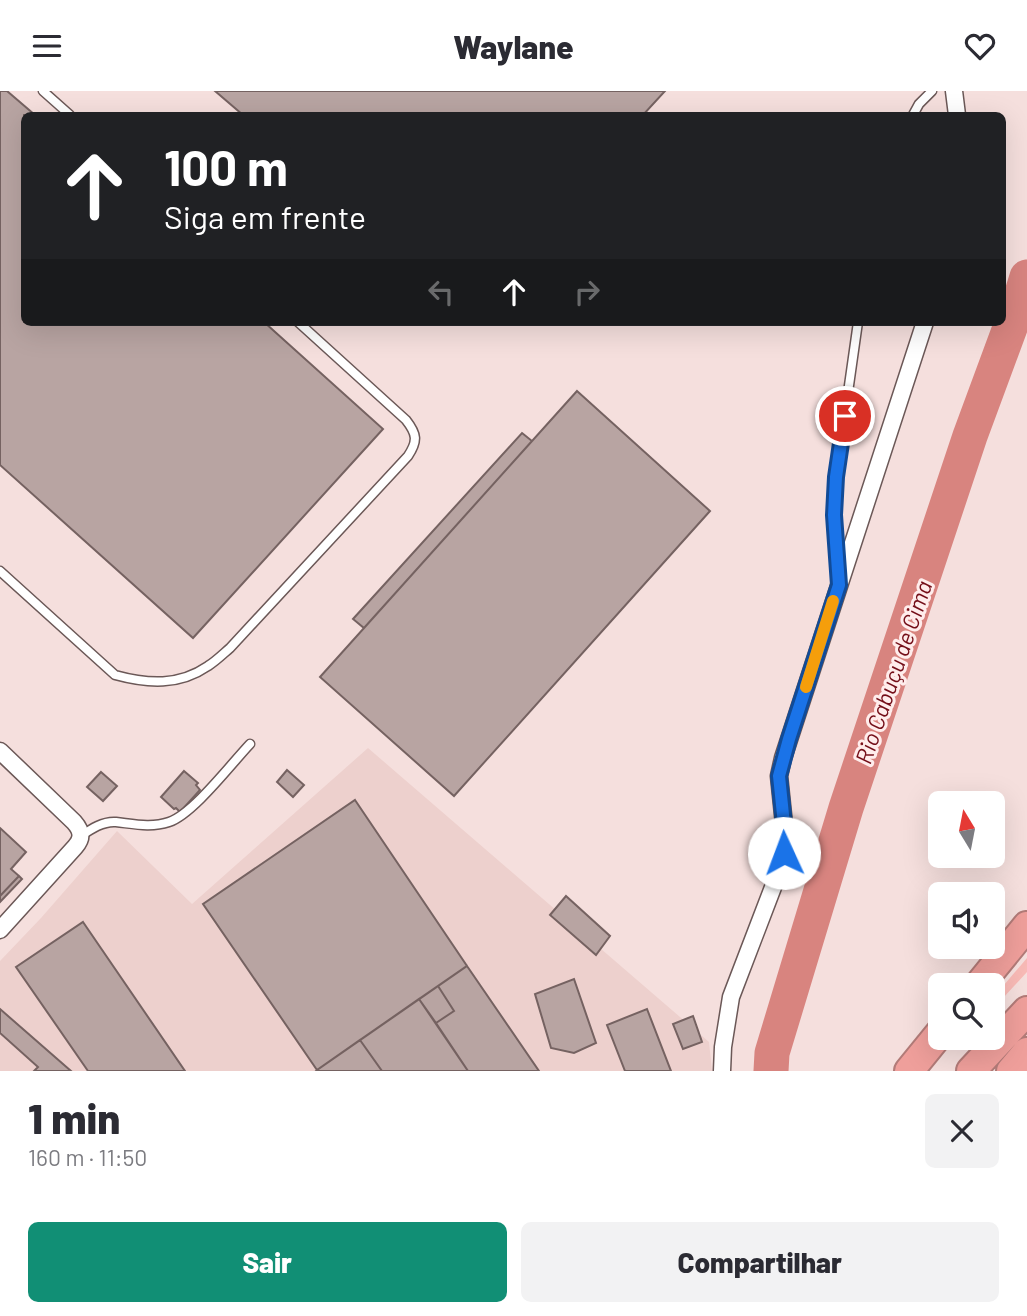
<!DOCTYPE html>
<html lang="pt">
<meta charset="utf-8">
<style>
:root{--surface:#fff;--page:#f2f2f3;--text:#2b2b33;--muted:#7c7c81;--accent:#118f75}
body{margin:0;font-family:Barlow,sans-serif;background:var(--page);color:var(--text);height:100vh;display:flex;flex-direction:column;font-size:26px;white-space:nowrap}
*{box-sizing:border-box;margin:0}
p{font-size:23px;color:var(--muted)}
.icon{flex:none;width:38px;height:38px;fill:none;stroke:currentColor;stroke-width:2;stroke-linecap:round;stroke-linejoin:round}
.map{position:relative;height:980px;overflow:hidden}
.drawer{display:flex;flex-direction:column;background:var(--surface);flex:1}
.drawer>*{flex:none}
.banner{position:absolute;left:21px;top:21px;width:985px;height:214px;border-radius:10px;box-shadow:0 7px 28px #0002;background:#202124;color:#fff;overflow:hidden}
.needle{width:46px;rotate:350deg}
.buttons{position:absolute;left:928px;top:700px;display:grid;gap:14px}
.buttons a{display:grid;place-items:center;width:77px;height:77px;border-radius:10px;background:var(--surface);box-shadow:0 7px 28px #0002;font-size:35px}
.pin{position:absolute;display:grid;place-items:center;width:60px;height:60px;color:#fff;margin:-30px;border:4px solid #fff;border-radius:50%;box-shadow:0 2px 7px #0007}
.me{position:absolute;width:77px;margin:-38px;rotate:358deg;stroke-linejoin:round;filter:drop-shadow(0 0 5px #0008)}
.turn{display:flex;align-items:center;gap:24px;height:147px;padding:0 28px;font-size:32px}
.turn .icon{width:91px;height:91px;stroke-width:2.5}
.turn b{display:block;font-size:49px;line-height:60px}
.lanes{display:flex;align-items:center;height:66px;padding:0 28px;background:#0003;justify-content:center;gap:35px;direction:ltr}
.lanes .off{opacity:.35}
.round{display:grid;place-items:center;flex:none;width:74px;height:74px;border-radius:10px;background:var(--page)}
.summary{display:flex;align-items:center;justify-content:space-between;height:119px;padding:0 28px}
h1{font-size:42px;font-weight:800;line-height:52px}
.button{display:flex;gap:14px;margin-top:auto;padding:14px 28px}
.button a{flex:1;height:80px;border-radius:10px;background:var(--accent);color:#fff;font-size:28px;font-weight:800;line-height:80px;text-align:center}
.button a+a{background:var(--page);color:var(--text)}
header{display:flex;justify-content:space-between;align-items:center;height:91px;padding:0 28px;background:var(--surface);font-size:32px;font-weight:800}
.map>svg:first-child{display:block}
.built{fill:#edd0cd}
.green{fill:#f7b9b5}
.lines{fill:none;stroke-linecap:round;stroke-linejoin:round}
.river{stroke:#d8847f;stroke-width:35}
.building{fill:#b8a4a2;stroke:#756261;stroke-width:2}
.lane-casing{stroke:#6b5857;stroke-width:11}
.street-casing{stroke:#6b5857;stroke-width:19}
.highway-casing{stroke:#b27b78;stroke-width:32}
.lane{stroke:#fff;stroke-width:8}
.street{stroke:#fff;stroke-width:16}
.highway{stroke:#ef9f9b;stroke-width:28}
.route-casing{stroke:#114b97;stroke-width:18}
.route{stroke:#1a73e8;stroke-width:12}
.slow{stroke:#f59e0b;stroke-width:12}
.labels{text-anchor:middle;dominant-baseline:central;stroke-width:6;stroke-linejoin:round;paint-order:stroke}
.water-label{font-size:23px;font-style:italic;fill:#740e18;stroke:#ffedec}
</style>
<header><svg class="icon" aria-label="menu" viewBox="0 0 24 24"><path d="M4 6h16M4 12h16M4 18h16"/></svg>Waylane<svg class="icon" aria-label="heart" viewBox="0 0 24 24"><path d="M12 20l-8-8c-3-5 5-10 8-4 3-6 11-1 8 4z"/></svg></header>
<div class="map">
<svg width="1027" height="980" viewBox="0 0 1027 980">
<rect width="100%" height="100%" fill="#f5dfdd"/>
<path class="built" d="M368,657L709,951L712,980H0V870L41,827L117,740L192,813Z"/>
<path class="green" d="M1027,867V881L992,919V908Z"/>
<g class="lines">
<path class="river" d="M771,980L772,962L846,717L970,345L1018,215L1027,186"/>
</g>
<path class="building" d="M0,0H7L35,24H24V231H264L383,338L193,547L0,374Z
M215,0H665L643,24H243Z
M577,300L710,420L454,705L320,586Z
M522,342L532,350L364,537L353,528Z
M287,679L304,694L293,706L277,691Z
M184,680L198,692L196,694L200,699L180,721L176,717L174,718L161,706Z
M101,681L117,695L103,710L87,696Z
M355,709L467,875L317,979L203,813Z
M0,737L26,761L11,778L19,785L0,805Z
M19,785L22,788L0,811V805Z
M566,805L610,845L596,864L550,824Z
M83,831L185,980H88L16,876Z
M467,875L539,980H468L419,908Z
M574,888L596,952L574,962L551,957L535,903Z
M438,895L454,920L436,932L419,908Z
M419,908L436,932L468,980H382L360,949Z
M0,918L71,980H34L38,976L0,942Z
M647,918L671,980H625L607,934Z
M693,925L702,951L683,958L673,933Z
M360,949L382,980H316L317,979Z"/>
<g class="lines">
<defs>
<path id="lane" d="M43,0L70,24
M913,24L919,13L932,0
M0,480L115,584C148,593 179,595 208,575C216,570 223,563 230,557L408,365C418,350 417,343 406,329L298,231
M838,484L834,424L836,386L858,231
M81,745C91,738 103,730 116,731C134,733 151,737 169,731C193,723 231,673 250,653"/>
<path id="street" d="M954,0L957,24
M0,660L74,731C82,740 83,747 75,756L0,839
M722,980L723,956L731,906L780,778L784,762L785,743L779,685L783,667L925,231"/>
<path id="highway" d="M979,894L1027,835
M909,980L940,942
M971,980L1027,920
M1011,980L1027,961"/>
</defs>
<use href="#lane" class="lane-casing"/>
<use href="#street" class="street-casing"/>
<use href="#highway" class="highway-casing"/>
<use href="#lane" class="lane"/>
<use href="#street" class="street"/>
<use href="#highway" class="highway"/>
</g>
<g class="lines">
<defs>
<path id="route" d="M784,762L785,743L779,685L789,648L839,494L834,424L836,386L845,325"/>
</defs>
<use href="#route" class="route-casing"/>
<use href="#route" class="route"/>
<path class="slow" d="M806,596L833,510"/>
</g>
<g class="labels">
<g class="water-label">
<text transform="translate(893 581) rotate(-71)">Rio Cabuçu de Cima</text>
</g>
</g>
</svg>
<div class="buttons">
<a><svg class="needle" viewBox="-14 -14 28 28"><path d="M0-13l5 13h-10z" fill="#e53935"/><path d="M0 13l5-13h-10z" fill="#7c7c81"/></svg></a>
<a><svg class="icon" aria-label="sound" viewBox="0 0 24 24"><path d="M4 9h4l5-4v14l-5-4H4zM17 9q2 3 0 6"/></svg></a>
<a><svg class="icon" aria-label="search" viewBox="0 0 24 24"><circle cx="10" cy="10" r="6"/><path d="M15 15l6 6"/></svg></a>
</div>
<div class="pin" style="left:845px;top:325px;background:#d93025"><svg class="icon" aria-label="arrive" viewBox="0 0 24 24"><path d="M6 21V4h12l-3 4 3 4H6"/></svg></div>
<svg class="me" style="left:784px;top:762px" viewBox="-20 -20 40 40"><circle r="19" fill="#fff"/><path d="M0-13L10 11 0 6-10 11z" fill="#1a73e8"/></svg>
<div class="banner">
<div class="turn"><svg class="icon" aria-label="ahead" viewBox="0 0 24 24"><path d="M12 20V5M6 11l6-6 6 6"/></svg><div><b>100 m</b>Siga em frente</div></div>
<div class="lanes"><svg class="icon off" aria-label="left" viewBox="0 0 24 24"><path d="M17 20v-9H6M10 6l-5 5 5 5"/></svg><svg class="icon" aria-label="ahead" viewBox="0 0 24 24"><path d="M12 20V5M6 11l6-6 6 6"/></svg><svg class="icon off" aria-label="right" viewBox="0 0 24 24"><path d="M7 20v-9h11M14 6l5 5-5 5"/></svg></div>
</div>
</div>
<section class="drawer">
<div class="summary"><div><h1>1 min</h1><p>160 m · 11:50</p></div><a class="round"><svg class="icon" aria-label="close" viewBox="0 0 24 24"><path d="M6 6l12 12M18 6L6 18"/></svg></a></div>
<div class="button"><a>Sair</a><a>Compartilhar</a></div>
</section>
